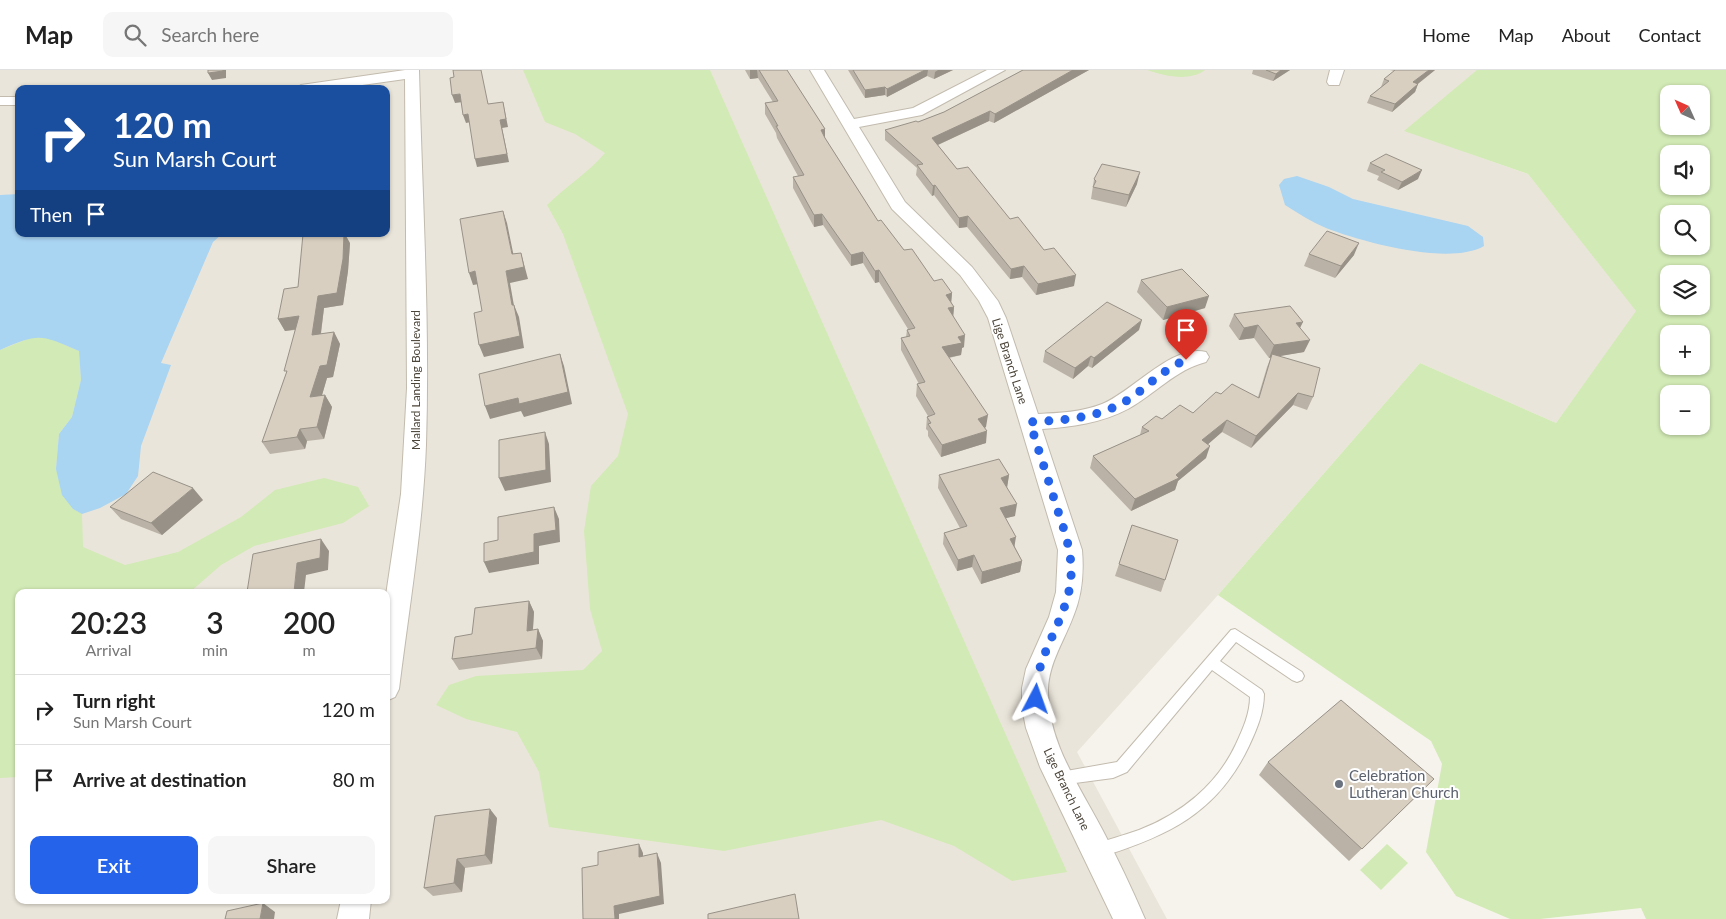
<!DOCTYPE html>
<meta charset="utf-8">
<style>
:root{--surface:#fff;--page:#f6f6f6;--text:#222;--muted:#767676;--line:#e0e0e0;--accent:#2563eb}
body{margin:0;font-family:Lato,sans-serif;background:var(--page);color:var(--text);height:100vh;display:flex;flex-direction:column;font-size:19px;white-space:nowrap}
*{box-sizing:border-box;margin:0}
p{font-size:16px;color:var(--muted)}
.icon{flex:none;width:28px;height:28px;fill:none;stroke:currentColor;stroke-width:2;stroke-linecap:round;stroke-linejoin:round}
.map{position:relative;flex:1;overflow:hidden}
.drawer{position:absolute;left:15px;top:519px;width:375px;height:315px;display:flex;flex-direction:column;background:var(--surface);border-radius:10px;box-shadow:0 1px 4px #0004}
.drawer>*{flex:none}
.hud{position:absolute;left:15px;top:15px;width:375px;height:152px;border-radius:10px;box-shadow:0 1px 4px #0004;background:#1a4fa0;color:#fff;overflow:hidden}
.needle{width:32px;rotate:315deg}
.buttons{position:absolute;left:1660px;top:15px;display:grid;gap:10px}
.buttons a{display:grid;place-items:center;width:50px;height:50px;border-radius:10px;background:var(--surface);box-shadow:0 1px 4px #0004;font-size:25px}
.pin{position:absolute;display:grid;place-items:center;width:42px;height:42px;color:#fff;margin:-51px -21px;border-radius:50% 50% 50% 0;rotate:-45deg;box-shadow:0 0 5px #0007}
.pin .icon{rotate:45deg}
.me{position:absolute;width:55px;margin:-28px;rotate:4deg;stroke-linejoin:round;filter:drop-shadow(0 0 4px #0008)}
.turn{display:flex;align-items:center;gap:18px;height:105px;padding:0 15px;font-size:22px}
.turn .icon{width:65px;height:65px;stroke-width:2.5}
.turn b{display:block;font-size:35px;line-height:42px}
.then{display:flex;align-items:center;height:48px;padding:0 15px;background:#0003;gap:10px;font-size:19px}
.eta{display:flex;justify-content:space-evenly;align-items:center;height:85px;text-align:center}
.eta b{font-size:30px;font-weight:600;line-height:35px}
.action{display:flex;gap:10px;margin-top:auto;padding:10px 15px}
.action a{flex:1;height:58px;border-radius:10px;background:var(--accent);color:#fff;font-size:20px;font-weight:600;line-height:58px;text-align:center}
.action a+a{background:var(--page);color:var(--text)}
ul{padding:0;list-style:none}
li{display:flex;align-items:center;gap:15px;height:70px;padding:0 15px;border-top:1px solid var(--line)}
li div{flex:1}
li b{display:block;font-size:19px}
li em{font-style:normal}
header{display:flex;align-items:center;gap:30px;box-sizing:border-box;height:70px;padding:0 25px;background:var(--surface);border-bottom:1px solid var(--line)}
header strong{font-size:24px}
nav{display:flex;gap:28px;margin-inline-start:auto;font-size:18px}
.search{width:350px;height:45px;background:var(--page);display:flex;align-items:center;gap:12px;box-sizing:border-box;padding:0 18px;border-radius:10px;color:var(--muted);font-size:19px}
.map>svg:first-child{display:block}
.residential{fill:#eae5da;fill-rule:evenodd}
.green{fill:#d2eab5;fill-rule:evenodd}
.water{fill:#a9d4f2}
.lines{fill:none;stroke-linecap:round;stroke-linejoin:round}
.lane-casing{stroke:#c2bbae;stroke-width:2}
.street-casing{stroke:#c2bbae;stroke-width:2}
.lane{fill:#fff;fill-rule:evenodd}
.street{fill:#fff;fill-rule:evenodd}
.wall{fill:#bab2a6}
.shaded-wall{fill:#979187}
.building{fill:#d8cfc1;stroke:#979187}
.route{stroke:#2563eb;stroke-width:9;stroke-dasharray:0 16.2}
.worship-dot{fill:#6b7280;stroke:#fff;stroke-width:2}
.labels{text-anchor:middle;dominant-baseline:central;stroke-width:4;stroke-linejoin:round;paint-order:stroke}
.street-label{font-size:12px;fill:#4b4439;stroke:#fff}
.near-worship-label{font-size:15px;fill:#5b616d;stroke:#fff;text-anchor:start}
</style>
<header>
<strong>Map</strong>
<div class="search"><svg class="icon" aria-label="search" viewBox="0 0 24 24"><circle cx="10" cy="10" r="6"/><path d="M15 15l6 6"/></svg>Search here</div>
<nav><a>Home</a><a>Map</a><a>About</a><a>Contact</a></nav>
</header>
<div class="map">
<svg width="1726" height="849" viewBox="0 0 1726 849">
<rect width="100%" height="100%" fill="#f6f3ec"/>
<path class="residential" d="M0,0H1558L1465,82L1528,104L1637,241L1556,353L1420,293L1218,525L1077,682L1167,849H0ZM19,19H386V164H19ZM19,522H386V830H19Z"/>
<path class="green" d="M523,0H710L1067,802L1012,811L954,776L881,750L724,781L549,757L539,702L517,662L466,649L436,635L449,615L476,606L583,600L602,581L590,539L584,461L591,416L618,386L628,344L563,164L547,135C566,116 588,103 605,83L575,64L545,52Z
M1147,0H1205C1189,12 1165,6 1147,0Z
M1477,0H1726V849H1646L1641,838L1540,849H1510L1456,826L1426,782L1442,694L1431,671L1218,525L1420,293L1556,353L1636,241L1528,104L1404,61ZM1669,24H1701V56H1669ZM1669,84H1701V116H1669ZM1669,144H1701V176H1669ZM1669,204H1701V236H1669ZM1669,264H1701V296H1669ZM1669,324H1701V356H1669Z
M32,267L49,268L79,281L81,310L72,347L59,364L56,399L73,439L82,444L83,477L125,495L178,482L241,447L275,420L324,408L358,417L369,436L343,453L254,476L221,495L190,522H19V707L0,708V280Z
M1387,774L1408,793L1381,820L1360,800Z"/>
<path class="water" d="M1297,106L1329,117L1353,129L1468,156L1483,167L1484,176C1450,196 1362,172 1326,158C1312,152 1299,144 1285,135L1279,115L1284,109Z
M19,124V164H222L213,172L161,293L171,295L141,376L138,406L126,424L100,438L82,444L73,439L62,425L56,399L59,364L72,347L81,310L79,281C40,264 39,263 0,280V125Z"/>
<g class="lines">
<defs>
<path id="lane" d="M1235,559L1302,602L1304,606L1302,610L1297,612L1292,610L1236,572L1220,591L1262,620L1264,624C1264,642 1257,659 1249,676C1217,744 1166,767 1097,788L1092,786L1090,781L1092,776C1107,769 1123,766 1139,760C1181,744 1217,715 1236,674C1243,659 1250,643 1250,627L1212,600L1127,702L1113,708L1060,715L1055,713L1053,708L1055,703L1117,692L1231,560Z"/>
<path id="street" d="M405,0H419C422,125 430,250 426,375C423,456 409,538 399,619L395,627L386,631V525L401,424L407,318L405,9L334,19H294L301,15Z
M810,0H824L854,49L913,38L987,0H1005L922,45L859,57L905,132L972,197L998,231L1006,248L1038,344C1059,343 1082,342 1102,334C1132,322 1173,273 1206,282L1209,287L1206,292C1175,300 1155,324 1128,339C1102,353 1071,357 1042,359L1082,480C1084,503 1082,526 1073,547C1064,571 1049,593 1048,619C1047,671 1079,715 1102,759C1118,789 1132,819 1145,849H1113L1040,697L1026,658L1022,638V618L1026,599L1049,547L1056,522L1058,480L988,248L979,231L960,205L892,139Z
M1330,0H1344L1339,15H1329L1327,12Z
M0,27H19V35H0Z
M341,830H371L369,849H337Z"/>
</defs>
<use href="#lane" class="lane-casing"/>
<use href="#street" class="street-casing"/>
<use href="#lane" class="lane"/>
<use href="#street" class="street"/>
</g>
<path class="wall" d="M745,0H787L825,59V68L878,151L904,180L934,211L952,223L951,232L954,237L953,246L964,277L962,278L961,285L949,288L986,357L985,358L986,373L941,387L928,366V361L926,359L927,347L928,346L916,326L917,314H919L901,280V268L906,267L907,260L908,259L879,212L875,213L863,193L851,196L823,155L814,157L793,118V107L798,106L777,68L776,63L765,44V33L773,32L758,8L750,9Z
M848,0H953L934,9L927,6L887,27L885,25L865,28Z
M1023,0H1089L994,53L989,51L938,75L957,99L1010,149L1074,216L1036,225L1022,207L1010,209L967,157L959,158L934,125L932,126L916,105L917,98L885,70V60L918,52L944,42Z
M1253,0H1290L1273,11L1252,4Z
M1390,0H1435L1418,14L1415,22L1392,42L1367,33L1370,26L1381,17L1384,9L1394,1Z
M1370,93L1418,109L1398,120L1377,110L1379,106L1367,101Z
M1094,109L1137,114L1126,137L1091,129Z
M350,173L348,201L343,235L324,238L321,264L334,262L340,274L333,307L327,308L322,325H325L332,337L324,369L307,371L305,379L270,384L262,372L286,304L295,260L285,261L278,249Z
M1309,184L1354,185L1335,208L1304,196Z
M1141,210L1205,238L1163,250L1137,222Z
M1234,244L1300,258L1304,282L1279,286L1313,327L1307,340L1293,335L1251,378L1222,362L1208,374L1206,388L1178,411L1175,420L1131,441L1090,398L1093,386L1140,365L1142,357L1162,349L1193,343L1221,324L1258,327L1267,297L1271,287L1269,288L1254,268L1239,270L1229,256Z
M1139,260L1092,298L1088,296L1073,309L1043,292L1045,281Z
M939,405H1009L1007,417L1015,446L1006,448L1015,477L1022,491L1020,502L981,514L972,497L957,501L943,474L944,463L960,458L938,418Z
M203,430L162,465L121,449L110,437Z
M1132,455L1165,510L1161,522L1115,506Z
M529,531L534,542L533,560L538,559L543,571L542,589L459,600L452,589L472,564Z
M1268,692L1434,709L1349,791L1259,705Z
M497,748L492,794L465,798L462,822L433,826L424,818Z"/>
<path class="shaded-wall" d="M223,0H226V8L212,10L208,3Z
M750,0H757L758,8L750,9Z
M925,0H928L927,6L887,27V19Z
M938,0H953L934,9L935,2Z
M1073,0H1089L994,53L995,44Z
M1281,0H1290L1273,11L1276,4Z
M1429,0H1435L1410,20L1413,12Z
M1418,14L1415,22L1392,42L1395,34Z
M885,17V25L865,28V20Z
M460,24L463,32L455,33L452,25Z
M503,32L508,57L502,58L509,92L477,97L475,89L500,50Z
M990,41L989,51L931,78L932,68Z
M468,44L471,52L466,53L463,45Z
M825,59V70L821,60Z
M1422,100L1418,109L1398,120L1402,112Z
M1140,102L1137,114L1126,137L1129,125Z
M935,115L934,125L932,126L933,116Z
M503,141L507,153L516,197L512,184Z
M822,144L823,155L814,157V145Z
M968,146L967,157L959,158V148Z
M344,164H345L350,173L348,201L343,235L324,238L319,277L312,265L318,226Z
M1359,173L1354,185L1335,208L1341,196Z
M863,182V193L851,196V185Z
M521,183L528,209L510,213L516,247L512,235L506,201Z
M1024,196L1022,207L1010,209L1011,199Z
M879,200V212L875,213V201Z
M475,201L479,214L473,215L469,203Z
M1076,205L1074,216L1036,225L1038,214Z
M952,223L951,235L946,225Z
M1209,226L1205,238L1163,250L1167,237Z
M514,235L519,247L524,278L484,287L479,275Z
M954,237L953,249L948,238Z
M299,246L305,258L285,261L278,249Z
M1142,250L1139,260L1092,298L1094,288Z
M1303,252L1297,264L1296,253Z
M1258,255L1254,268L1239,270L1244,258Z
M334,262L340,274L333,307L327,308L318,339L310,327L320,296Z
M965,265L964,277L962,278L961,285L941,289L942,277L958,267Z
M1310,270L1304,282L1269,288L1274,275Z
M560,284L564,296L572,334L524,347L521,341L490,349L485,336Z
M1091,286L1088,296L1073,309L1075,298Z
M1298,323L1293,335L1251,378L1256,366Z
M325,325L332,337L324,369L317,357Z
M988,345L986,357L977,360L978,349Z
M1227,350L1222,362L1198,383L1202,370Z
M300,359L307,371L305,379L297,367Z
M987,361L986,373L941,387L942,375Z
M545,362L549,374L551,412L505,421L499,408Z
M1210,376L1206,388L1178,411L1175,420L1131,441L1135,429L1176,405Z
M1009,405L1007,418L1001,408Z
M193,418L203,430L162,465L151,453Z
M1017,434L1015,446L998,450L1000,438Z
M554,437L559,449L560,472L539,476V494L489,503L484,492L534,464Z
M1016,467L1014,479L1010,469Z
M321,469L329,481L328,500L306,505L304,522H294L297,493Z
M974,485L972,497L957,501L958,490Z
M1022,491L1020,502L981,514L982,502Z
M529,531L534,542L532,572L527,561Z
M538,559L543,571L542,589L536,578Z
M490,739L497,748L492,794L485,785Z
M639,774L643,783V796L639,787Z
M657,783L661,793L664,834L619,844V849H615L614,836Z
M457,789L465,798L462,822L454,813Z
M263,833L275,842L274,849H260Z"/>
<path class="building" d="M208,0H223V1L208,3Z
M453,0H481L488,34L503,32L506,49L500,50L507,84L475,89L468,44L463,45L460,24L452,25L450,8L454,7Z
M759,0H787L825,59L821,60L825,68L878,151L881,150L904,180L912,179L934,211L942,209L952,223L946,225L954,237L948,238L965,265L958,267L962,273L942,277L988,345L978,349L987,361L942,375L928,354L931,353L927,347L935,344L917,314L925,312L901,268L910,266L907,260L915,258L879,200L875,201L863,182L851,185L822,144L814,145L793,107L804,105L776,56H778L765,33L778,31Z
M853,0H925L887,19L885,17L865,20Z
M1023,0H1073L995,44L990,41L932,68L957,99L968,97L1010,149L1018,147L1044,180L1054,178L1076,205L1038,214L1024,196L1011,199L968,146L959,148L935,115L933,116L917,95L923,94L885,60L916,51L918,52L944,42Z
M1266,0H1281L1276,4Z
M1395,0H1429L1413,12L1418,14L1395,34L1370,26L1389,11L1384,9Z
M1386,84L1422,100L1402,112L1381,102L1385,100L1370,93Z
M1102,94L1140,102L1129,125L1093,117L1096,111L1094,109Z
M503,141L512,184L521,183L524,197L506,201L512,235H514L520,266L479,275L474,243L482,241L475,201L469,203L460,149Z
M1327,161L1359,173L1341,196L1309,184Z
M303,164H344L343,189L337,223L318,226L312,265L334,262L327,295L320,296L310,327L325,325L317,357L300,359L297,367L262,372L287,301H284L299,246L278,249L284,219L298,217Z
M1182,199L1209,226L1167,237L1141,210Z
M1107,232L1142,250L1094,288L1091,286L1075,298L1045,281Z
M1290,236L1303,252L1296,253L1310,270L1274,275L1258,255L1244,258L1234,244Z
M560,284L568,322L519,334L518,328L485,336L479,304Z
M1272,284L1320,298L1313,327L1298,323L1256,366L1227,350L1202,370L1210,376L1176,405L1179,408L1135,429L1093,386L1149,361L1142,357L1156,346L1162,349L1180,335L1193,343L1216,322L1221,324L1232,314L1259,328Z
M545,362L546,400L499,408V370Z
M999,389L1009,405L1001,408L1017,434L1000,438L1016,467L1010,469L1022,491L982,502L974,485L958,490L944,463L967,456L939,405Z
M153,402L193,418L151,453L110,437Z
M554,437L556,460L534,464V482L484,492V473L498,470V447Z
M1132,455L1178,470L1165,510L1119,494Z
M321,469L320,488L297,493L294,522H247L253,484Z
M529,531L527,561L538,559L536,578L452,589L455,567L472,564L475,538Z
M1341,630L1434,709L1362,779L1268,692Z
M490,739L485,785L457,789L454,813L424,818L435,746Z
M639,774V787L657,783L660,826L614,836L615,849H583L582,798L598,795V782Z
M795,824L799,849H708V844Z
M263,833L260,849H225L227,841Z"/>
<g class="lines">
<path class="route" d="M1036,629C1034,591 1059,561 1068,525C1077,492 1065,463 1055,432C1047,405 1038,379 1030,352C1067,350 1104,348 1135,325C1152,312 1166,298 1186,290"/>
</g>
<circle class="worship-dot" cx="1339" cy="714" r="5"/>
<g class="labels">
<g class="street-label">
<text transform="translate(1010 291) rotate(72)">Lige Branch Lane</text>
<text transform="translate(415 310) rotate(-90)">Mallard Landing Boulevard</text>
<text transform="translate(1067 719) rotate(64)">Lige Branch Lane</text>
</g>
<g class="near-worship-label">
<text x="1349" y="705">Celebration<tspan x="1349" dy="17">Lutheran Church</tspan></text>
</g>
</g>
</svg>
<div class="buttons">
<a><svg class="needle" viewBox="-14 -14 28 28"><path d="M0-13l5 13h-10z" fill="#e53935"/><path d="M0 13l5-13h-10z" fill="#767676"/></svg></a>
<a><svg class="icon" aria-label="sound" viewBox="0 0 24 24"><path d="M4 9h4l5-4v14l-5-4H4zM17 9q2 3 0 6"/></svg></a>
<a><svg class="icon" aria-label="search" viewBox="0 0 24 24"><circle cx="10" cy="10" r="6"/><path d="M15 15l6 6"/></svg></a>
<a><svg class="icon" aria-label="layers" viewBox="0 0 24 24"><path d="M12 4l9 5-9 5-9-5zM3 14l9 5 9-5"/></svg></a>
<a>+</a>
<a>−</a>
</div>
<div class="pin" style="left:1186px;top:290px;background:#d93025"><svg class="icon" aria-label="arrive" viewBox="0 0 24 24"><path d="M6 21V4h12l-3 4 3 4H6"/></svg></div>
<svg class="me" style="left:1036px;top:629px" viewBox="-20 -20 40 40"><path d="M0-17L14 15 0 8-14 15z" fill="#2563eb" stroke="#fff" stroke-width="4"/></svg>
<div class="hud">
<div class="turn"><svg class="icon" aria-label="right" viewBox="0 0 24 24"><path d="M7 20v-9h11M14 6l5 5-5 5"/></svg><div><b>120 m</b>Sun Marsh Court</div></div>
<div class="then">Then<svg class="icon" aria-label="arrive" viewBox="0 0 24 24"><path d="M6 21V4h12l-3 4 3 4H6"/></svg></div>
</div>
<section class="drawer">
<div class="eta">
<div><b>20:23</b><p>Arrival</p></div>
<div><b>3</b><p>min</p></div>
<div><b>200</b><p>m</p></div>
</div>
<ul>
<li><svg class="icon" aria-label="right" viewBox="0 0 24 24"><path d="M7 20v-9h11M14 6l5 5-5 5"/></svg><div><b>Turn right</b><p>Sun Marsh Court</p></div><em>120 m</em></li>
<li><svg class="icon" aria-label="arrive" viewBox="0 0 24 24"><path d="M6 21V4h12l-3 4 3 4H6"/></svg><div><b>Arrive at destination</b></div><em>80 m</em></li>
</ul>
<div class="action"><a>Exit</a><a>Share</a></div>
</section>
</div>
